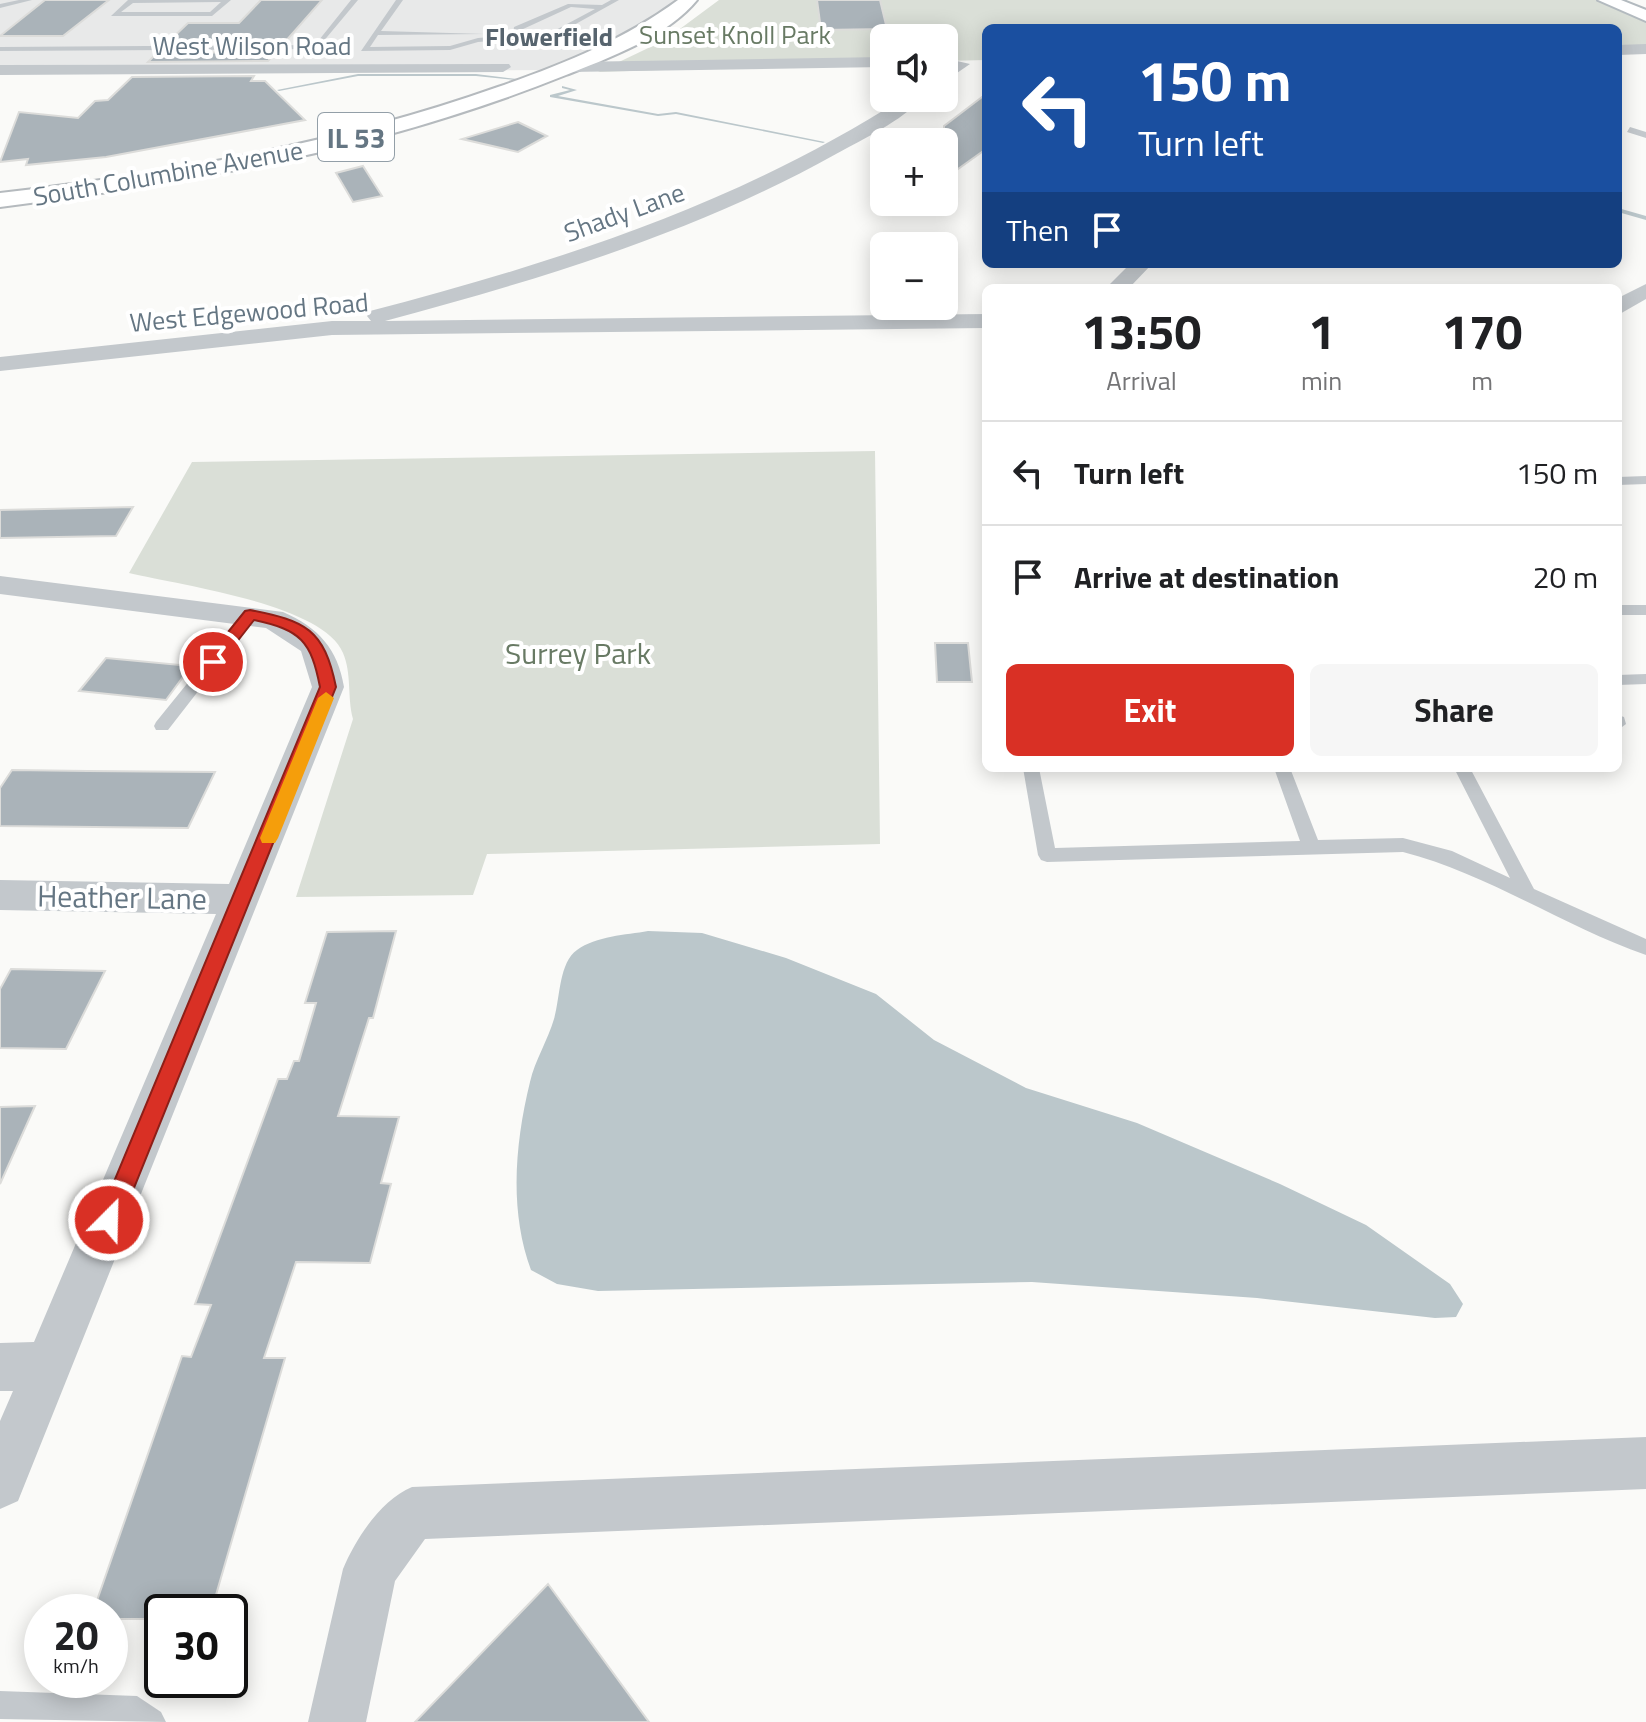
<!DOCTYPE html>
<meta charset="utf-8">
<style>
:root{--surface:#fff;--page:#f6f6f6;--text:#202124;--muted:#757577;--line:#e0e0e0;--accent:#d93025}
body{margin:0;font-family:"Titillium Web",sans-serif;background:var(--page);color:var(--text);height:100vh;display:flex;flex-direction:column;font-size:30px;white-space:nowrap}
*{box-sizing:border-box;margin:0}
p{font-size:26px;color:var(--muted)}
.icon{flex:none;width:44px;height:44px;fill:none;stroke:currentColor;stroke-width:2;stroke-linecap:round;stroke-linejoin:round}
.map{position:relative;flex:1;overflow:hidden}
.details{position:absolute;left:982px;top:284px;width:640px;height:488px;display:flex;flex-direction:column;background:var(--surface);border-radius:12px;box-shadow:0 4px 20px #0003}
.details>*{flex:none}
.top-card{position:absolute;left:982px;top:24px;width:640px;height:244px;border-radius:12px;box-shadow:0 4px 20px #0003;background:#1a4fa0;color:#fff;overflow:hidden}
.buttons{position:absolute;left:870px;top:24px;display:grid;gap:16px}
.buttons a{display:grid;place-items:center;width:88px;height:88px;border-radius:12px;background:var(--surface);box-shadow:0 4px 20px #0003;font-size:40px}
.speed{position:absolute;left:24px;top:1594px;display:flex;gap:16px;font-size:40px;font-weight:700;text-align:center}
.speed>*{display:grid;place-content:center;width:104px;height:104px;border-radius:50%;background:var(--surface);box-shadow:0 4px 20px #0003;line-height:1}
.speed small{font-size:20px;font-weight:400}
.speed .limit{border:4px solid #111;border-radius:12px;background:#fff;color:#111}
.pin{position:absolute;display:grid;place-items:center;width:68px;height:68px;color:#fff;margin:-34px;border:4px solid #fff;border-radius:50%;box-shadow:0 2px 8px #0007}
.me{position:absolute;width:88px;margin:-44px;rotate:23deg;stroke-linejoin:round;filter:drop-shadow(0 0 6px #0008)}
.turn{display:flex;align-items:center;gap:28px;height:168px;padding:0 24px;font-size:36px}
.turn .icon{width:104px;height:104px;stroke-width:2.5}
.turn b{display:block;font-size:56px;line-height:68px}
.then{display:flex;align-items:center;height:76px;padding:0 24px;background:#0003;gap:16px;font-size:30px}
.eta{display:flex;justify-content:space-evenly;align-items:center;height:136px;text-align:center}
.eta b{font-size:48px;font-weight:700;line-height:56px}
.cta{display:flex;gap:16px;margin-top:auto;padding:16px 24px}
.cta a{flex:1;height:92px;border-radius:12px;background:var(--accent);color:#fff;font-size:32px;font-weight:700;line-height:92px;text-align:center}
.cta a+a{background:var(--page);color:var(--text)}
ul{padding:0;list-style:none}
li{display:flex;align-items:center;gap:24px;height:104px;padding:0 24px;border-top:2px solid var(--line)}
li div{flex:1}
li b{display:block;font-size:30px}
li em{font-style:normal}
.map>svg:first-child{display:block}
.built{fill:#e8e9e9}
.green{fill:#dadfd7}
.water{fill:#bbc7cb}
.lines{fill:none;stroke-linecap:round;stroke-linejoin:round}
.stream{fill:#bbc7cb;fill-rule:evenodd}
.building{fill:#aab3b9;stroke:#dcdcda;stroke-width:2}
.secondary-casing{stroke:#b3babf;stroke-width:4}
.primary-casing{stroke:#b5babe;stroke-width:4}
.service{fill:#c3c8cc;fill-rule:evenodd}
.minor{fill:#c3c8cc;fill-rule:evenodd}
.secondary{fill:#fff;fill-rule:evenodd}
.primary{fill:#fff;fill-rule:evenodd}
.route{fill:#d93025;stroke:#8d1f18;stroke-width:2}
.slow{fill:#f59e0b}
.labels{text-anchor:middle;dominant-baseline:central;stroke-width:8;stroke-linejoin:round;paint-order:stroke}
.far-park-label{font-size:26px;fill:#687a64;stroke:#fff}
.far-neighbourhood-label{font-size:26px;font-weight:bold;fill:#57646e;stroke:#fff}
.far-street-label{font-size:26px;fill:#657683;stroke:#fff}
.shield{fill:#fff;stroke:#939fa8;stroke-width:2}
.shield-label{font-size:28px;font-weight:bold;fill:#657683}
.park-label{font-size:30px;fill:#687a64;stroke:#fff}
.street-label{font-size:30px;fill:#657683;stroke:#fff}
</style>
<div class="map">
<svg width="1646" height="1722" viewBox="0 0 1646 1722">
<rect width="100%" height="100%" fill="#fafaf8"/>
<path class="built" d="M0,0H680L619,39L552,70L0,72Z"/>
<path class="green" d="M719,0H1597L1646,20V45L1618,46V28H986V60L944,61V38H884V63L598,72L665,40Z
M875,451L880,844L487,854L473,895L296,897L353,719C347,697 352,674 343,653C323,604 179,585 129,573L192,462Z"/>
<path class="water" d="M648,931L702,933L786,958L876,994L934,1040L1026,1088L1137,1123L1280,1184L1366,1225L1450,1284L1463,1304L1456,1317L1435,1318L1257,1298L1032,1282L598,1291L557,1284L531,1270C509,1211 515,1143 530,1082C535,1060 548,1040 554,1019C560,999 559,962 577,950C596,936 626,935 648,931Z"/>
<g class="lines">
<path class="stream" d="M358,74H476L517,79L515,80L476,76H358L279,91L277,90Z
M562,86L577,90L558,96L658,114L676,112L825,142L823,143L676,114L658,116L550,97V95L570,90L562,88Z
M879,138L909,141L911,142L877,140Z
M1618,208L1646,216V220L1618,212Z"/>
</g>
<path class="building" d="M45,0H109L63,36H0Z
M261,0H322L285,42L167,43L188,23H239Z
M817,0H880L887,29L821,30Z
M276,52L268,61L148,62L157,53Z
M254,76L251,81H265L305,120L106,157L26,165L28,159L0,162L19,112L78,118L95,101L108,100L132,77Z
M986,94V149L944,179V126Z
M518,122L547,136L518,152L462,139Z
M363,166L382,196L353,202L336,173Z
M133,507L116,536L0,538V510Z
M935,643H968L972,682H937Z
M106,658L191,666L166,700L79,691Z
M12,770L88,771L215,772L188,828L0,826V788Z
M396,931L373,1018H369L338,1116L399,1117L381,1183L391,1184L370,1263L296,1262L264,1358H285L211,1612H162V1619H110V1612H93L182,1356L191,1357L211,1305L195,1304L278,1079H287L294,1061H299L316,1003H305L327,932Z
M11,969L105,971L66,1049L0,1048V989Z
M35,1106L0,1184V1107Z
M548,1584L649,1722H415Z"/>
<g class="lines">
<defs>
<path id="secondary" d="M1598,0H1621L1646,10V21Z"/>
<path id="primary" d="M678,0H697C668,36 609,58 566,75C385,148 193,183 0,207V193C170,173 337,144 498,87C561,65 624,40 678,0Z"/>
</defs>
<use href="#secondary" class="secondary-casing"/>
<use href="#primary" class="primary-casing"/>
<path class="service" d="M19,0H32L0,8V4Z
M128,0H231L212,16H111ZM221,2L210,12H121L133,3Z
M351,0H358L317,49L0,51V47L315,45Z
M396,0H403L381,31L485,34L378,35L370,47L450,46L478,38L513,35L514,27L568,4L602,5L611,0H619L554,36L478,42L450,50L361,51ZM571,7L595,9L552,32L520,34L521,30Z
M1630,127L1646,132V138L1627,132Z
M1646,476V484L1618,485V477Z
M1618,605H1646V615H1618Z
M250,610L255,612V618L168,730H156L154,726L156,722L245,612Z
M1646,674V684L1618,685V675Z
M1618,715L1624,717L1626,724L1618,730Z
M1023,768H1039L1055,848L1300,841L1274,768H1290L1318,840L1403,838L1452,851L1510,878L1454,768H1470L1534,889L1646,939V955C1563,926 1488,874 1403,852L1047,862L1041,860L1038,855Z
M0,1691L137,1696L161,1712L166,1722L0,1719Z"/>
<path class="minor" d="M1646,44V54L1618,55V45Z
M884,57V67L569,72L561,67L569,62Z
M957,61L970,64L944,82V70Z
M509,64L511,67L503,72L0,75V65Z
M903,98H922C902,121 863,139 836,154C695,233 541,279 385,321L986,314V328L332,335L0,371V357L332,321H371L367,316L370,311C558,262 738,204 903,98Z
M1130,264H1152L1129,288H1106Z
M1646,284V299L1618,315V298Z
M0,576L283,612C318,627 338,649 344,687L18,1501L0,1509V1421L13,1391H0V1343L34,1342L216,914L0,910V880L229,884L312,687L301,651L266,628L0,594Z
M1646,1437V1489L425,1539L395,1581L366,1722H308L343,1569C356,1538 381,1500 412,1487Z"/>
<use href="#secondary" class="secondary"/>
<use href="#primary" class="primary"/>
</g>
<path class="route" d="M250,610C306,621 324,629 336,687L121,1220L117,1228L109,1231L101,1228L98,1220L320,687C311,641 301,630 254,620L218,666H207V658L245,611Z"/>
<path class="slow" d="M326,692L334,698L278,838L275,843H262L260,838L318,698Z"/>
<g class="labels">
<g class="far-park-label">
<text x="735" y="34">Sunset Knoll Park</text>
</g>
<g class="far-neighbourhood-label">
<text x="549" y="36">Flowerfield</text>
</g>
<g class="far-street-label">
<text x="252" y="45">West Wilson Road</text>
<text transform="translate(168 173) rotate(-10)">South Columbine Avenue</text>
<text transform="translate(624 212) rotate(-20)">Shady Lane</text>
<text transform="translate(249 312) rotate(-5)">West Edgewood Road</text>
</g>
<rect class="shield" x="318" y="113" width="76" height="48" rx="6"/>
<g class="shield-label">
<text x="356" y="137">IL 53</text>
</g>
<g class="park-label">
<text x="578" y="653">Surrey Park</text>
</g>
<g class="street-label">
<text transform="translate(122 897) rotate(1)">Heather Lane</text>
</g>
</g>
</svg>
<div class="buttons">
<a><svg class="icon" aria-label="sound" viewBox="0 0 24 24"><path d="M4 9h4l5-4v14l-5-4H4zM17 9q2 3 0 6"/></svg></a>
<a>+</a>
<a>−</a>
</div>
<div class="speed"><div>20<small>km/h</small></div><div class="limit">30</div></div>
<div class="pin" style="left:213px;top:662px;background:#d93025"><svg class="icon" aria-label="arrive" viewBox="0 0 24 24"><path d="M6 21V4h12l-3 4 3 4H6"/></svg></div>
<svg class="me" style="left:109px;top:1220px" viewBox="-20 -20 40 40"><circle r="17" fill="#d93025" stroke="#fff" stroke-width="3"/><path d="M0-11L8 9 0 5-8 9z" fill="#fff"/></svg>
<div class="top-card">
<div class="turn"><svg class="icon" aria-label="left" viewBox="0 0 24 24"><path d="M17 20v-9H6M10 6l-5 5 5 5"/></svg><div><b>150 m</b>Turn left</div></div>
<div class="then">Then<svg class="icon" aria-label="arrive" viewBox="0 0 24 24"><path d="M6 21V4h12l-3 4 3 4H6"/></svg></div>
</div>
<section class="details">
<div class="eta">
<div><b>13:50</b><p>Arrival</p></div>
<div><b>1</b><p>min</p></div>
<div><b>170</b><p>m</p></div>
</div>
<ul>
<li><svg class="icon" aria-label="left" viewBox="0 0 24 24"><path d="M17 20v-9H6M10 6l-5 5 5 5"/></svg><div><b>Turn left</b></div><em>150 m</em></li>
<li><svg class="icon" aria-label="arrive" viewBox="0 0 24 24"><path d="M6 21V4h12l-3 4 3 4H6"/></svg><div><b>Arrive at destination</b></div><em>20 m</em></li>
</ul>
<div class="cta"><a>Exit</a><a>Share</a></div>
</section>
</div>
